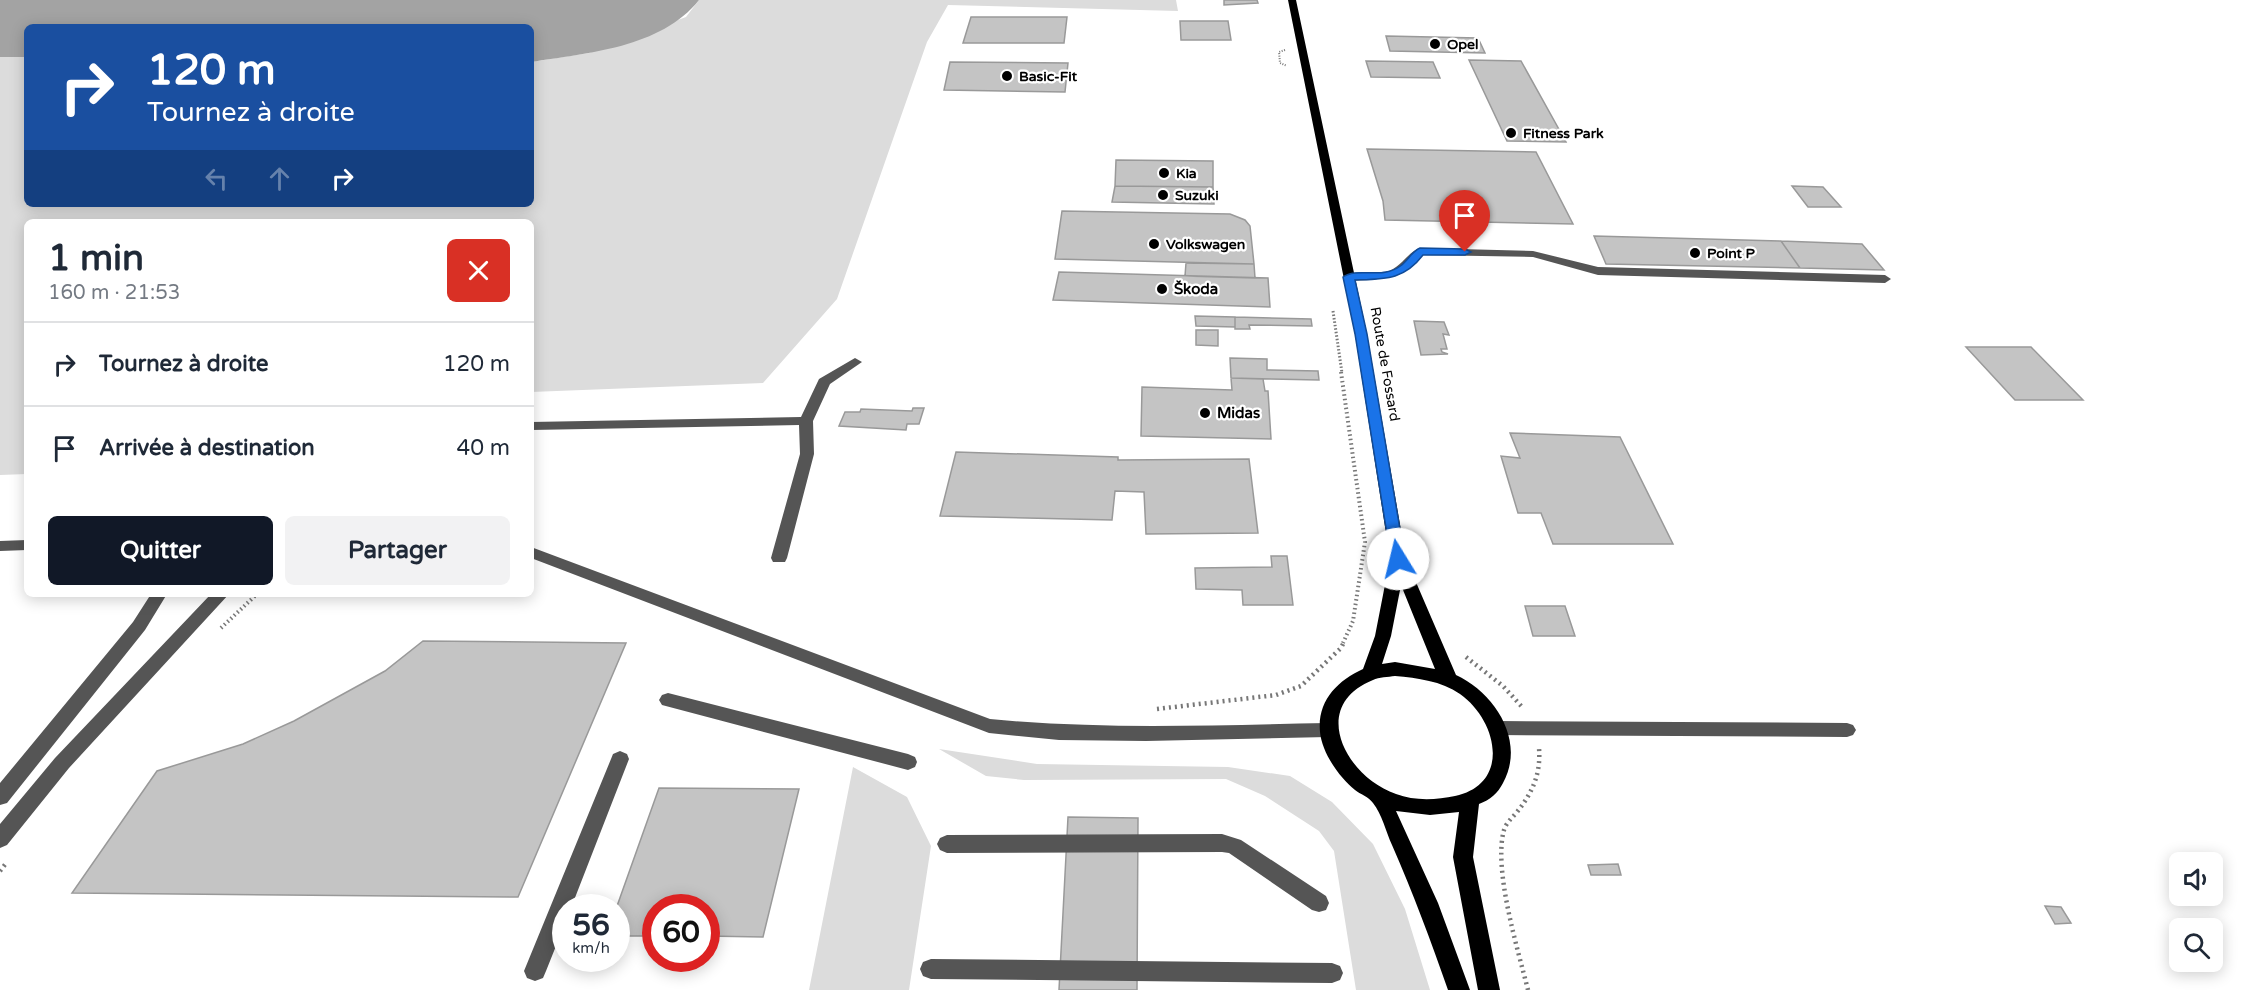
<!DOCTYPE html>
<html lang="fr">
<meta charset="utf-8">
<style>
:root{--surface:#fff;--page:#f2f2f3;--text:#1f2937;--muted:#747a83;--line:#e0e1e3;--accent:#111827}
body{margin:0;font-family:"Varela Round",sans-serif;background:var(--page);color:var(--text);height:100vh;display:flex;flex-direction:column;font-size:22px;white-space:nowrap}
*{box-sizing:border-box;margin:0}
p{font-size:20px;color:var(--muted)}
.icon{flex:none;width:33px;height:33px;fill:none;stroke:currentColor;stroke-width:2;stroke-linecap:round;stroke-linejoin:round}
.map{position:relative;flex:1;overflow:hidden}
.panel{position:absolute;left:24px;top:219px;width:510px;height:378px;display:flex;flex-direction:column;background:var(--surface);border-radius:9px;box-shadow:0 3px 15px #0003}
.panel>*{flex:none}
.top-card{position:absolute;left:24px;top:24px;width:510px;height:183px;border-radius:9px;box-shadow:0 3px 15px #0003;background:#1a4fa0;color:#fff;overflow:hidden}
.tools{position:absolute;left:2169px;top:852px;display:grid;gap:12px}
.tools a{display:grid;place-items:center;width:54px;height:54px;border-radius:9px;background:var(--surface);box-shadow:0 3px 15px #0003;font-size:30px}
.speed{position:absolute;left:552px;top:894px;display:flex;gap:12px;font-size:30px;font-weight:700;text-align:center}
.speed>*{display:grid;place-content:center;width:78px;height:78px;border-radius:50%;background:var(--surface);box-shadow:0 3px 15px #0003;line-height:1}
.speed small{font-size:15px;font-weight:400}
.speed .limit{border:9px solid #d22;background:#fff;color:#111}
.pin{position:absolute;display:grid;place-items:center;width:51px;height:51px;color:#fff;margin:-62px -26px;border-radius:50% 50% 50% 0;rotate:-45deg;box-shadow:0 0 6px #0007}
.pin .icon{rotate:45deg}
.me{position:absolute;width:66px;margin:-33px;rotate:351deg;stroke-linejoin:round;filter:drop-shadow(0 0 4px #0008)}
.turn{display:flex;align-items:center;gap:21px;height:126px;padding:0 24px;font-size:27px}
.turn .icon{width:78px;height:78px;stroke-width:2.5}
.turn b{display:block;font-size:42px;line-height:51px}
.lanes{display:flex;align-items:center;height:57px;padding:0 24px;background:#0003;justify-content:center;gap:30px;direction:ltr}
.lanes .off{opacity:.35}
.round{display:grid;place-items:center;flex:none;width:63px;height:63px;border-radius:9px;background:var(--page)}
.overview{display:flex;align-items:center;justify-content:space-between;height:102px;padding:0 24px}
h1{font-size:36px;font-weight:700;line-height:45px}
.button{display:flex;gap:12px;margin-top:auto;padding:12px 24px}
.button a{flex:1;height:69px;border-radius:9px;background:var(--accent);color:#fff;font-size:24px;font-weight:700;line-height:69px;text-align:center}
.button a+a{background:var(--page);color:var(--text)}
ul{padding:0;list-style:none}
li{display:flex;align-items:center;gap:18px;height:84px;padding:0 24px;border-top:2px solid var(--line)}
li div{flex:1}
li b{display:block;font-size:22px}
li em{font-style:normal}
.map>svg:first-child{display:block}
.green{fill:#dcdcdc}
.water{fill:#a3a3a3}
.building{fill:#c4c4c4;stroke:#999;stroke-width:1.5}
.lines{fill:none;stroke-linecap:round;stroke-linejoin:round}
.path-far3{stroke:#777;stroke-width:2;stroke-dasharray:1 1.5;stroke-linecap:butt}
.path-far2{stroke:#777;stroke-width:3;stroke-dasharray:1.5 2;stroke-linecap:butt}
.path-far1{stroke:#777;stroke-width:4;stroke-dasharray:1.5 3;stroke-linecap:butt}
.path{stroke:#777;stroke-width:4.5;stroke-dasharray:2 4;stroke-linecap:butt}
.minor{fill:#555;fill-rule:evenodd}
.major{fill:#000;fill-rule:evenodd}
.route{fill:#1a73e8;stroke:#114b97;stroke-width:1.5}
.poi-dot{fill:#000;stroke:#fff;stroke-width:2}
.labels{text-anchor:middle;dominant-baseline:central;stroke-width:4.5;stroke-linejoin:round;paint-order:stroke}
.far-poi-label{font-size:14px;font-weight:bold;fill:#000;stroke:#fff;text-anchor:start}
.far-street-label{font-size:14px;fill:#000;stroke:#fff}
.poi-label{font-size:15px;font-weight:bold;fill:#000;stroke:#fff;text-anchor:start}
</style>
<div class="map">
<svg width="2242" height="990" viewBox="0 0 2242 990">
<rect width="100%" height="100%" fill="#fff"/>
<path class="green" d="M699,0H1176L1178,11L948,5L927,42L837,299L763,383L531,392V222H27V474L0,475V57H27V204H531V62L589,53L686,17Z
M939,749L1037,764L1228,767L1290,776L1332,802L1373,844L1405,909L1430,990H1356L1334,851L1319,831L1265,796L1226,779L1024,780L986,776Z
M853,767L907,797L931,846L909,990H809Z"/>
<path class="water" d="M0,0H699C661,48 587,53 531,62V27H27V57H0Z"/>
<path class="building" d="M1224,0H1257L1258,3L1224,5Z
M971,17H1067L1064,43H963Z
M1180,21H1228L1231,40H1181Z
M1386,36L1478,38L1485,53L1390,51Z
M1469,60L1521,61L1566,142L1507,141Z
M1366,61L1433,62L1440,78L1371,77Z
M950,62L1068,63L1065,92L944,90Z
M1367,149L1536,152L1573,224L1385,220L1383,201Z
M1116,160L1213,161V187L1115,186Z
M1115,186L1213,187L1214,204L1112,202Z
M1792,186L1823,187L1841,207H1808Z
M1062,211L1230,214L1245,220L1250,226L1254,264L1055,259Z
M1594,236L1781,241L1800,268L1606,264Z
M1781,241L1862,244L1884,270L1800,268Z
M1186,263L1254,264L1255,278L1185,276Z
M1059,272L1268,278L1270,307L1053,300Z
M1195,316L1235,317V327L1196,326Z
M1235,317L1311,319L1312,326L1249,325L1250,329H1235Z
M1414,321L1444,322L1449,335L1443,334L1447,349H1441L1442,352L1448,354L1421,355Z
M1196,330H1218V346L1196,345Z
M1966,347H2031L2083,400H2015Z
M1230,358L1267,359V370L1318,371L1319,380L1231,378Z
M1231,378L1263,379L1265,391H1268L1271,439L1141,436L1142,387L1232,390Z
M913,408H924L919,424H907L906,430L839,426L845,412H860L861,409L912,411Z
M1510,433L1620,437L1673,544H1553L1541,513H1518L1501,456L1520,458Z
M956,452L1118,457V460L1249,459L1258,533L1146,534L1144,492L1115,491L1112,520L940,516Z
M1271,556H1287L1293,605H1243L1242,590L1196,589L1195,568L1272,567Z
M1525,606H1565L1575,636H1533Z
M423,641L626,643L518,897L72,893L157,771L243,744L294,721L385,671Z
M659,788L799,789L763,937L706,936V908H656V936H616V909Z
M1068,817L1138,818L1137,990H1059Z
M1618,864L1621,875H1591L1588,865Z
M2045,906L2061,907L2071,923L2055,924Z"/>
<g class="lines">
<path class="path-far3" d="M1285,50L1279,52L1280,63L1287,66"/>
<path class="path-far2" d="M1333,311L1342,373"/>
<path class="path-far1" d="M1341,372L1365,542L1353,621L1343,643
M221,628L257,594"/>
<path class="path" d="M1466,657L1503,686L1523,708
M1157,709L1276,695L1301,686L1341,648L1344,642
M0,871L7,862
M1528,990C1518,950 1493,869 1504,830C1506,823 1512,818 1517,812C1533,792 1541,773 1539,748"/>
<path class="minor" d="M1420,248L1533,251L1598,267L1885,275L1891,279L1885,283L1598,275L1533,257L1423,255C1403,279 1379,280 1349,281L1343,277C1353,269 1373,274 1385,272C1402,268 1407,252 1420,248Z
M855,358L862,362L830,384L813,421L814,454L787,558L785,562H773L771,558L800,454L799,425L531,430V422L801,417L819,379Z
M27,540V550L0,551V541Z
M531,547L990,719C1103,730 1215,725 1328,723L1334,725L1337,730L1334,735L1328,737L1146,741L1059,740L989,733L531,558Z
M151,594H167L145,630L7,803L0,805V783L133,622Z
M211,594H229L69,768L7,845L0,848V824L55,758Z
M668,693L908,754L915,757L917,762L915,767L908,770L662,705L659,700L662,695Z
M1498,721L1847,723L1853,725L1856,730L1853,735L1847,737L1498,735L1492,733L1489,728L1492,723Z
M620,751L627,754L629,759L571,908H566V921L546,971L543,978L535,981L527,978L524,971L611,759L613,754Z
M1222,834L1241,840L1326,896L1329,903L1326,910L1319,912L1312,910L1229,853L1222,852L947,853L940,850L937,844L940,838L947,835Z
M931,959L1332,963L1340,966L1343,973L1340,980L1332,983L931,979L923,976L920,969L923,962Z"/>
<path class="major" d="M1288,0H1296L1367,334L1406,559L1456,675C1495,693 1526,741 1503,783C1498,793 1490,800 1479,804L1473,857L1500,990H1478L1453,857L1459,812L1430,815L1396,811L1438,903L1470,990H1448C1431,941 1413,893 1392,845C1386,832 1382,814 1373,803C1369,797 1360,794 1355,790C1339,777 1322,753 1320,732C1317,701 1337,681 1363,669L1375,636L1390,559L1355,334ZM1401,585L1435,669L1395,662L1382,664L1391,636ZM1395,676C1418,678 1441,681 1460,694C1498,721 1511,784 1455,796C1436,800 1414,801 1396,794C1346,777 1308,706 1373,680C1379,677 1388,677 1395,676Z"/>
</g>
<path class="route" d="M1420,248L1465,249L1471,252L1465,255H1423C1404,280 1385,279 1355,280L1367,334L1405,559L1398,564L1391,559L1355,334L1343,277C1354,269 1373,275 1386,272C1407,268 1408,253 1420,248Z"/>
<g class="poi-dot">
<circle cx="1435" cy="44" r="6"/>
<circle cx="1007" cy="76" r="6"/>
<circle cx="1511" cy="133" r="6"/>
<circle cx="1164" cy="173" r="6"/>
<circle cx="1163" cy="195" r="6"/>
<circle cx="1154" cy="244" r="6"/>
<circle cx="1695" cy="253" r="6"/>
<circle cx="1162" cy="289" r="6"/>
<circle cx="1205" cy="413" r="6"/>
</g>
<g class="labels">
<g class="far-poi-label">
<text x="1447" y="44">Opel</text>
<text x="1019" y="76">Basic-Fit</text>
<text x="1523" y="133">Fitness Park</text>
<text x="1176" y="173">Kia</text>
<text x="1175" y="195">Suzuki</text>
<text x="1166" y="244">Volkswagen</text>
<text x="1707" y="253">Point P</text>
</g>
<g class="far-street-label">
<text transform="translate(1385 364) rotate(80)">Route de Fossard</text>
</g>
<g class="poi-label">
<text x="1174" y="289">Škoda</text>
<text x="1217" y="413">Midas</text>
</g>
</g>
</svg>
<div class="tools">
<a><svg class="icon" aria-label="sound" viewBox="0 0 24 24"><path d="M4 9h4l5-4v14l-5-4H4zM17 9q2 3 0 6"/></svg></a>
<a><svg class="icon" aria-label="search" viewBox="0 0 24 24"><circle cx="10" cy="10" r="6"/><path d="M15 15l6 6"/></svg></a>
</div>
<div class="speed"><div>56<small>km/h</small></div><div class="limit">60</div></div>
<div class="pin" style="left:1465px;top:252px;background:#d93025"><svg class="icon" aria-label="arrive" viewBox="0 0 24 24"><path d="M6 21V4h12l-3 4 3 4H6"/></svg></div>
<svg class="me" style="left:1398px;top:559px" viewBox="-20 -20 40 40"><circle r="19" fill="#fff"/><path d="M0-13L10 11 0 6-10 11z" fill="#1a73e8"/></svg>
<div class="top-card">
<div class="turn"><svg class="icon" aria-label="right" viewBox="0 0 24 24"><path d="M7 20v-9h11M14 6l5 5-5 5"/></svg><div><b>120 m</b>Tournez à droite</div></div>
<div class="lanes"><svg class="icon off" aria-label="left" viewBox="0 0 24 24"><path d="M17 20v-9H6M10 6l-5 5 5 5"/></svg><svg class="icon off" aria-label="ahead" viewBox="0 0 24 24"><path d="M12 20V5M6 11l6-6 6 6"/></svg><svg class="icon" aria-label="right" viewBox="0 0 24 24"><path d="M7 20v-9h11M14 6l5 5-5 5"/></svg></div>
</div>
<section class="panel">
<div class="overview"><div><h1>1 min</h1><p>160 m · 21:53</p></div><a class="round" style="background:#d93025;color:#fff"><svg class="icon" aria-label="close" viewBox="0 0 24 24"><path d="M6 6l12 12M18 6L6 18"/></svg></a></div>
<ul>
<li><svg class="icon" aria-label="right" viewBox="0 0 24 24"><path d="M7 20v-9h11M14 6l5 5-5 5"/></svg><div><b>Tournez à droite</b></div><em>120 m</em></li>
<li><svg class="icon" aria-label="arrive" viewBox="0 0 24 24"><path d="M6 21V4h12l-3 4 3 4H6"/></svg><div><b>Arrivée à destination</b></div><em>40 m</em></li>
</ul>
<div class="button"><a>Quitter</a><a>Partager</a></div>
</section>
</div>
